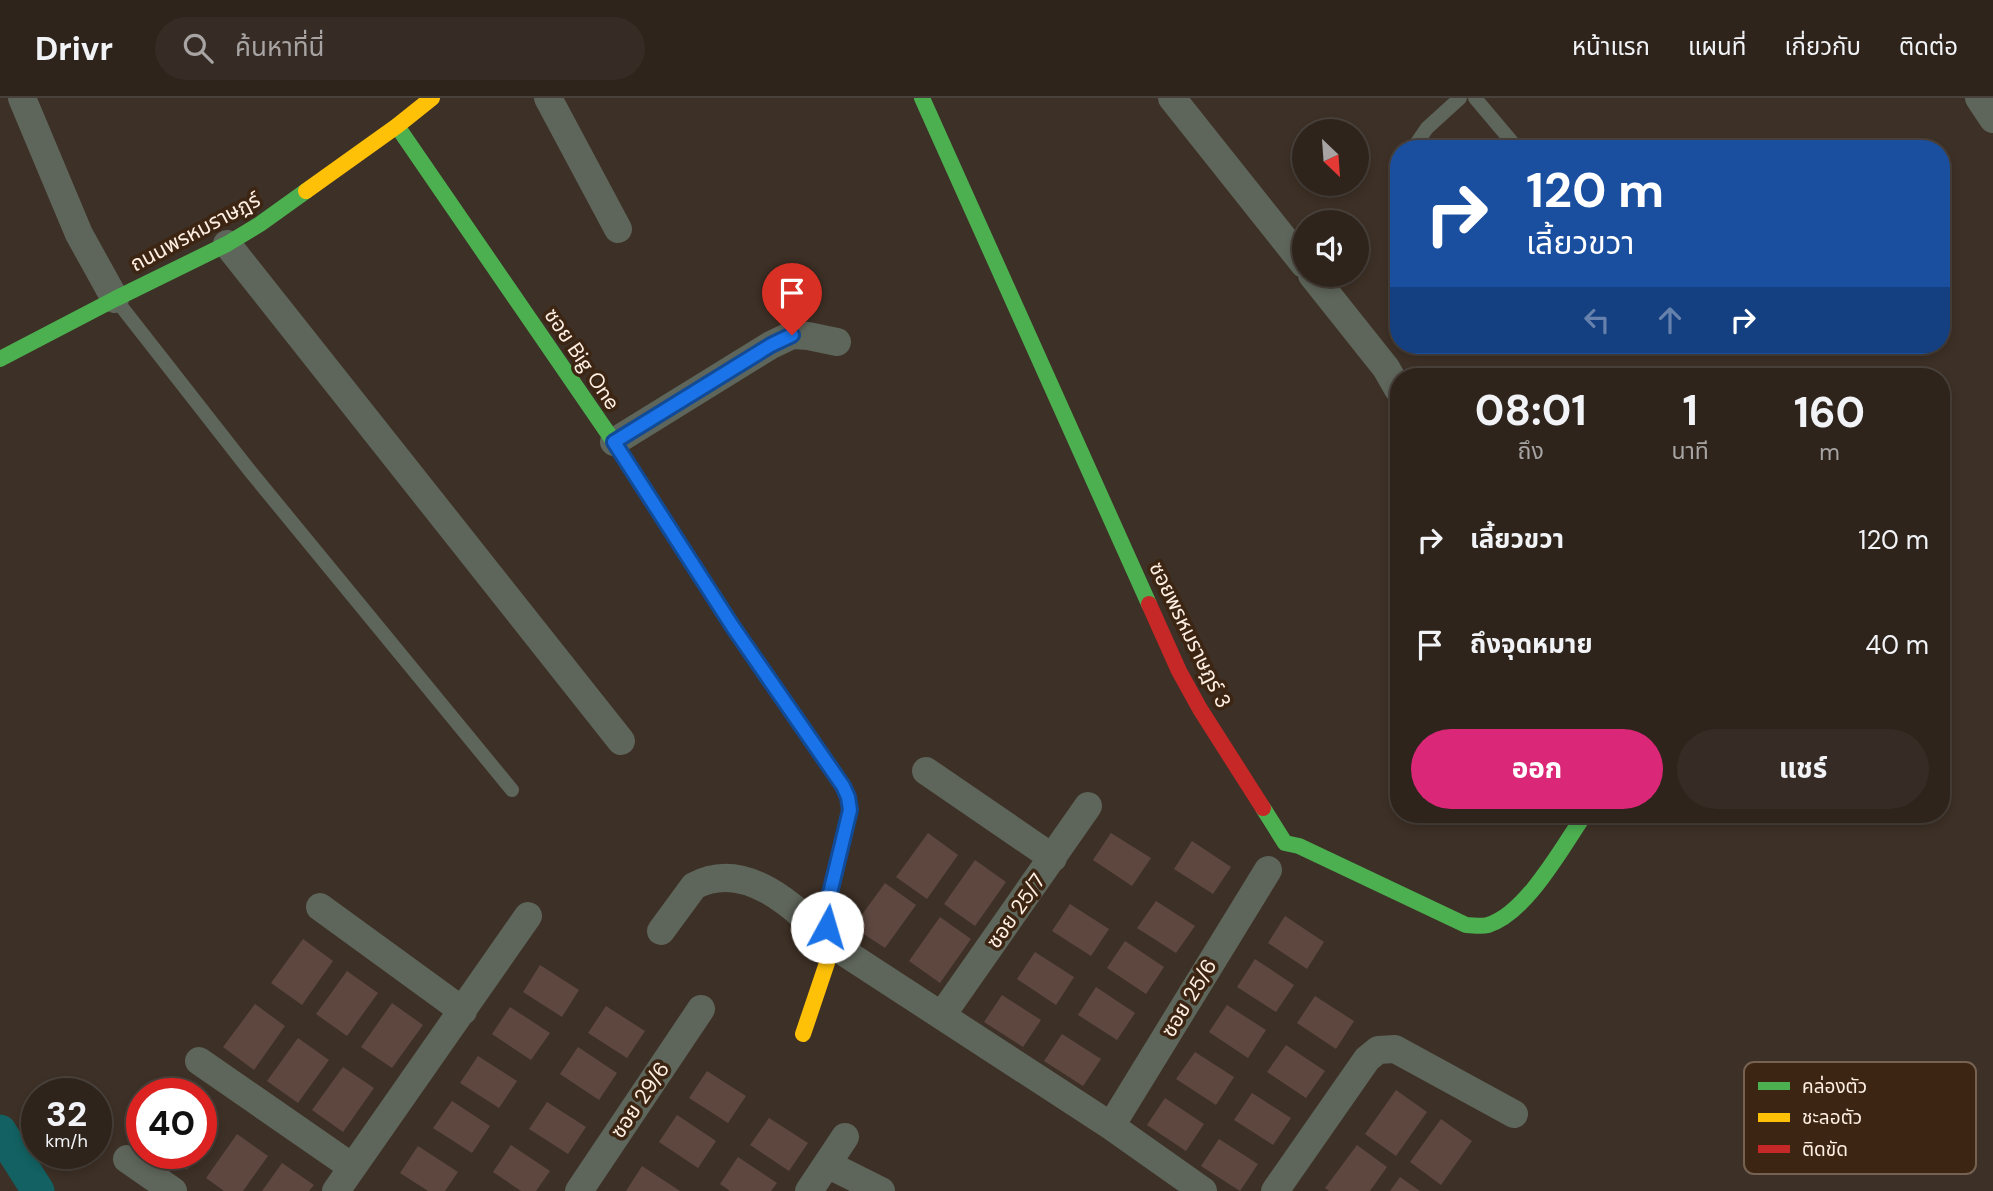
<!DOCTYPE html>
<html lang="th">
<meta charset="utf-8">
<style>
:root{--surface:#2e241c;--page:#362c25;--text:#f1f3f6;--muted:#a7a4a3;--line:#49413b;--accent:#db2777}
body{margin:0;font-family:"DM Sans","Noto Sans Thai",sans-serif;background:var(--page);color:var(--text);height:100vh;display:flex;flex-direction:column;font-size:26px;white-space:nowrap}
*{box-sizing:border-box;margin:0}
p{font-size:23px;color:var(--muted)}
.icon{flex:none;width:38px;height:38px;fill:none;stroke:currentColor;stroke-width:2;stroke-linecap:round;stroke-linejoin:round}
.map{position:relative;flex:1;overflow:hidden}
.side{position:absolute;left:1390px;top:270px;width:560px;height:455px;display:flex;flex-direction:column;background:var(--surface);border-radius:28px;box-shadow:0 4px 10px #0003,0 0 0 2px var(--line)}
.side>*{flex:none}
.guide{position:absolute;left:1390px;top:42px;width:560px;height:214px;border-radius:28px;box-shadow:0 4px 10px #0003,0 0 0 2px var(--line);background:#1a4fa0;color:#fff;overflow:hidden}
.needle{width:46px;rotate:155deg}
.controls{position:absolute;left:1292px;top:21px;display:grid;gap:14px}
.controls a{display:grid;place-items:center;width:77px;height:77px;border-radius:50%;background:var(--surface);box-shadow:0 4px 10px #0003,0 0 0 2px var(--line);font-size:35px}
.speed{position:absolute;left:21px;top:980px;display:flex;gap:14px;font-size:35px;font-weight:700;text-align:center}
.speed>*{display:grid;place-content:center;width:91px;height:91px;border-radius:50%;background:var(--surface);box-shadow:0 4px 10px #0003,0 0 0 2px var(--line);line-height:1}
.speed small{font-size:18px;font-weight:400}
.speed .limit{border:10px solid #d22;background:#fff;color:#111}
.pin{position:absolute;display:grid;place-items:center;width:60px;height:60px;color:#fff;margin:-72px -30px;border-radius:50% 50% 50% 0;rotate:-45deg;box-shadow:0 0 7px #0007}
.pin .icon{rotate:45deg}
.me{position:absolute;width:77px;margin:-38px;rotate:6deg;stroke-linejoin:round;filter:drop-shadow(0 0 5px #0008)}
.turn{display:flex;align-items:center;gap:24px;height:147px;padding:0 21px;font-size:32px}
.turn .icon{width:91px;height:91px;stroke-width:2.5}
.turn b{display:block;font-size:49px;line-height:60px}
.lanes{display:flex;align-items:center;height:66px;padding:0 21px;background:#0003;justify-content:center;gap:35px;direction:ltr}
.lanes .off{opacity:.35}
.eta{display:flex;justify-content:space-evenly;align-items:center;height:119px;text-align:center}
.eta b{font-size:42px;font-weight:700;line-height:49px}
.action{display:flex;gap:14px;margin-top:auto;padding:14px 21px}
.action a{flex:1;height:80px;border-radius:42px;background:var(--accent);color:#fff;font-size:28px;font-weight:700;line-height:80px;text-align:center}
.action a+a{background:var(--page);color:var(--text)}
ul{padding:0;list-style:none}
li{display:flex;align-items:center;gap:21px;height:105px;padding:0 21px}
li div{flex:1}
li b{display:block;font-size:26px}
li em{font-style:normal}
header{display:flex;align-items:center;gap:42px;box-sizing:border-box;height:98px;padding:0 35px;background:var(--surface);border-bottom:2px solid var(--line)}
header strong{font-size:33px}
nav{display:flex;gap:38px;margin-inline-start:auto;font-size:24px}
.search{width:490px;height:63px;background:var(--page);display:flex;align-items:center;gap:18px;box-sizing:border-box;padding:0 24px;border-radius:38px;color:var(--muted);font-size:26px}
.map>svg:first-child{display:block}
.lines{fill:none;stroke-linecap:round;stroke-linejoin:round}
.canal{stroke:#136162;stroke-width:33}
.building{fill:#5e473f}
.lane{stroke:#5e655a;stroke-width:14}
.street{stroke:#5e655a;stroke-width:28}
.fast{stroke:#4caf50;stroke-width:16}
.slow{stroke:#ffc107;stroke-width:16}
.jam{stroke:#c62828;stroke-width:16}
.route-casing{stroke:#114b97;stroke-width:18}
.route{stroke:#1a73e8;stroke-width:12}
.labels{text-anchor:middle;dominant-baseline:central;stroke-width:7;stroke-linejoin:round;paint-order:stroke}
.street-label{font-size:21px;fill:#ffefe3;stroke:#3c2512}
.key{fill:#3c2512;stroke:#766251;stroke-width:2}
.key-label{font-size:19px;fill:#ffefe3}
</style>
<header>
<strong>Drivr</strong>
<div class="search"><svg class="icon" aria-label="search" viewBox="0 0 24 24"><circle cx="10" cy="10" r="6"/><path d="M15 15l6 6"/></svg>ค้นหาที่นี่</div>
<nav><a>หน้าแรก</a><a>แผนที่</a><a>เกี่ยวกับ</a><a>ติดต่อ</a></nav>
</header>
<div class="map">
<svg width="1993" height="1093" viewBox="0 0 1993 1093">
<rect width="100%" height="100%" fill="#3d3026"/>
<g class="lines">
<path class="canal" d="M0,1033L38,1093"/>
</g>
<path class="building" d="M928,735L958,757L927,801L896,779Z
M1111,735L1151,760L1132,788L1093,762Z
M1192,743L1231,769L1213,796L1174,771Z
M975,762L1006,784L975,828L944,806Z
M885,785L916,807L885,850L853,829Z
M1156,803L1195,828L1176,855L1137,830Z
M1070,806L1109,831L1091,858L1052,833Z
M1285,818L1324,844L1307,871L1268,845Z
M940,819L971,841L940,885L909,863Z
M303,841L333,863L302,907L271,885Z
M1125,843L1164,869L1146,896L1107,870Z
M1035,854L1074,879L1056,907L1017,881Z
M1255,861L1294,887L1276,914L1237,889Z
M540,867L579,892L562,919L523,894Z
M347,873L378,895L347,938L316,916Z
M1096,889L1135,915L1117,942L1078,917Z
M1002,897L1041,922L1023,949L984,924Z
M1315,898L1354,923L1336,951L1297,925Z
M392,905L423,927L392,970L361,949Z
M255,906L285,928L254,972L223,949Z
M1227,907L1266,932L1248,960L1209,934Z
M606,908L645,933L627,960L588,935Z
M510,909L550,935L531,962L492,936Z
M1062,936L1101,961L1083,988L1044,963Z
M298,940L329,962L298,1005L267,983Z
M1286,947L1325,973L1306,1000L1267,974Z
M578,949L617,975L599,1002L560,976Z
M1195,954L1234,979L1216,1007L1176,981Z
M478,958L517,983L499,1010L460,985Z
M343,969L374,990L343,1034L312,1012Z
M707,973L746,998L728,1025L689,1000Z
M1396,992L1427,1014L1396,1058L1365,1036Z
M1252,995L1291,1020L1273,1047L1234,1022Z
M1165,1000L1204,1026L1186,1053L1147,1027Z
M452,1003L490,1028L472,1055L433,1030Z
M547,1004L586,1029L568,1056L529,1031Z
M201,1016L218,1028L201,1051Z
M677,1017L716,1043L698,1070L659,1044Z
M769,1020L808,1045L789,1073L750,1047Z
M1441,1021L1472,1043L1441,1087L1410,1064Z
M237,1036L268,1058L243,1093H224L206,1080Z
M1219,1041L1258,1066L1240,1093L1201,1068Z
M511,1047L550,1073L536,1093H521L493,1074Z
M1357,1047L1387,1069L1370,1093H1329L1325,1090Z
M418,1048L458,1074L445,1093H428L400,1075Z
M164,1055H198L187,1072Z
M738,1059L777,1085L771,1093H730L720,1086Z
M282,1065L314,1087L309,1093H262Z
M642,1068L680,1093H626Z
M1400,1079L1420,1093H1390Z"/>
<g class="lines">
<path class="lane" d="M1475,0L1518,51
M1418,51L1416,46L1427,30L1460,0
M117,203L250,373L512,692"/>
<path class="street" d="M22,0L79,136L115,201
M548,0L618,131
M1172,0L1304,166
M1979,0L1993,21
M227,146L621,643
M1312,177L1386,270L1398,291
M614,344L771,247L792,237L808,238L837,244
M926,673L1053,760
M320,809L463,913
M661,833L694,788C747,759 799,813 833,847L1111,1028L1203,1093
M942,917L1088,708
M199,963L352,1069
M1111,1028L1268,772
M127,1061L173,1093
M827,1066L881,1093
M336,1093L528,818
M579,1093L701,911
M809,1093L845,1039
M1275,1093L1367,961L1378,952L1395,951L1514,1016"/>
<path class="fast" d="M922,0L1149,506
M397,28L614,344L742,542
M0,261L115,201L227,146L260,126L306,93
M1263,710L1285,745L1299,748L1466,827C1473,827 1481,829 1488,827C1526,816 1563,748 1585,716"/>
<path class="slow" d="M306,93L397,28L432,0
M742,542L843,688L848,699L850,712L825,816L833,847L803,936"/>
<path class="jam" d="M1149,506L1179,573L1200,611L1263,710"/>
</g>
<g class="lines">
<defs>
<path id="route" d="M792,237L771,247L614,344L733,529L843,688L848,699L850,712L825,816L827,829"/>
</defs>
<use href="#route" class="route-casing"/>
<use href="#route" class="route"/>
</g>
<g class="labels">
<g class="street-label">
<text transform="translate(195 134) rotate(-28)">ถนนพรหมราษฎร์</text>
<text transform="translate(582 261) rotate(56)">ซอย Big One</text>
<text transform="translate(1190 537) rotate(64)">ซอยพรหมราษฎร์ 3</text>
<text transform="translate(1016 813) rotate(-55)">ซอย 25/7</text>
<text transform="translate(1189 900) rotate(-59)">ซอย 25/6</text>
<text transform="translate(640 1002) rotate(-56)">ซอย 29/6</text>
</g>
</g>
<rect x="1744" y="964" width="232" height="112" rx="10" class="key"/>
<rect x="1758" y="984" width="32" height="8" fill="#4caf50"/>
<rect x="1758" y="1015" width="32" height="9" fill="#ffc107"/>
<rect x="1758" y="1047" width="32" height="8" fill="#c62828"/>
<g class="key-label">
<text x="1802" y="995">คล่องตัว</text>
<text x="1802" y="1026">ชะลอตัว</text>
<text x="1802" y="1058">ติดขัด</text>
</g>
</svg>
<div class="controls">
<a><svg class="needle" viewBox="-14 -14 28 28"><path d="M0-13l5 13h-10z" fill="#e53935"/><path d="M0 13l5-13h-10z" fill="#a7a4a3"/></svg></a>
<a><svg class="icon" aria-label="sound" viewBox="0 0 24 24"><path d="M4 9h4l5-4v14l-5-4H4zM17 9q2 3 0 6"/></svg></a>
</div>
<div class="speed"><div>32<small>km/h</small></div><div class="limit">40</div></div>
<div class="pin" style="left:792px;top:237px;background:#d93025"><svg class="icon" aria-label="arrive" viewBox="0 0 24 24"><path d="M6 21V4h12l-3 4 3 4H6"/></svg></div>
<svg class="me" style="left:827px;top:829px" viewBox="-20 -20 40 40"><circle r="19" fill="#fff"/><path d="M0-13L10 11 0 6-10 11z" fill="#1a73e8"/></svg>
<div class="guide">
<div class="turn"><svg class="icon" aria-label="right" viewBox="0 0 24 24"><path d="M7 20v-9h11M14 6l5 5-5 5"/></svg><div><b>120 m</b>เลี้ยวขวา</div></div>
<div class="lanes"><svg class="icon off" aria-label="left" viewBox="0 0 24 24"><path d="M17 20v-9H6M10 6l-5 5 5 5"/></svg><svg class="icon off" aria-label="ahead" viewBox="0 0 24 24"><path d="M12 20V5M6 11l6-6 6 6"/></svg><svg class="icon" aria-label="right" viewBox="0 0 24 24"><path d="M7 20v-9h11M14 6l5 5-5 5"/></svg></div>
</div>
<section class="side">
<div class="eta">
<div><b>08:01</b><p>ถึง</p></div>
<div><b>1</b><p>นาที</p></div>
<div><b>160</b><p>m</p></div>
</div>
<ul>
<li><svg class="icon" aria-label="right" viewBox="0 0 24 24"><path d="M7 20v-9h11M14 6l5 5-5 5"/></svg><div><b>เลี้ยวขวา</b></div><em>120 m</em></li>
<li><svg class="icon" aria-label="arrive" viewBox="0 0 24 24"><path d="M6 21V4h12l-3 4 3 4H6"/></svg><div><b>ถึงจุดหมาย</b></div><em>40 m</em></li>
</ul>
<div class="action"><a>ออก</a><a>แชร์</a></div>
</section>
</div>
